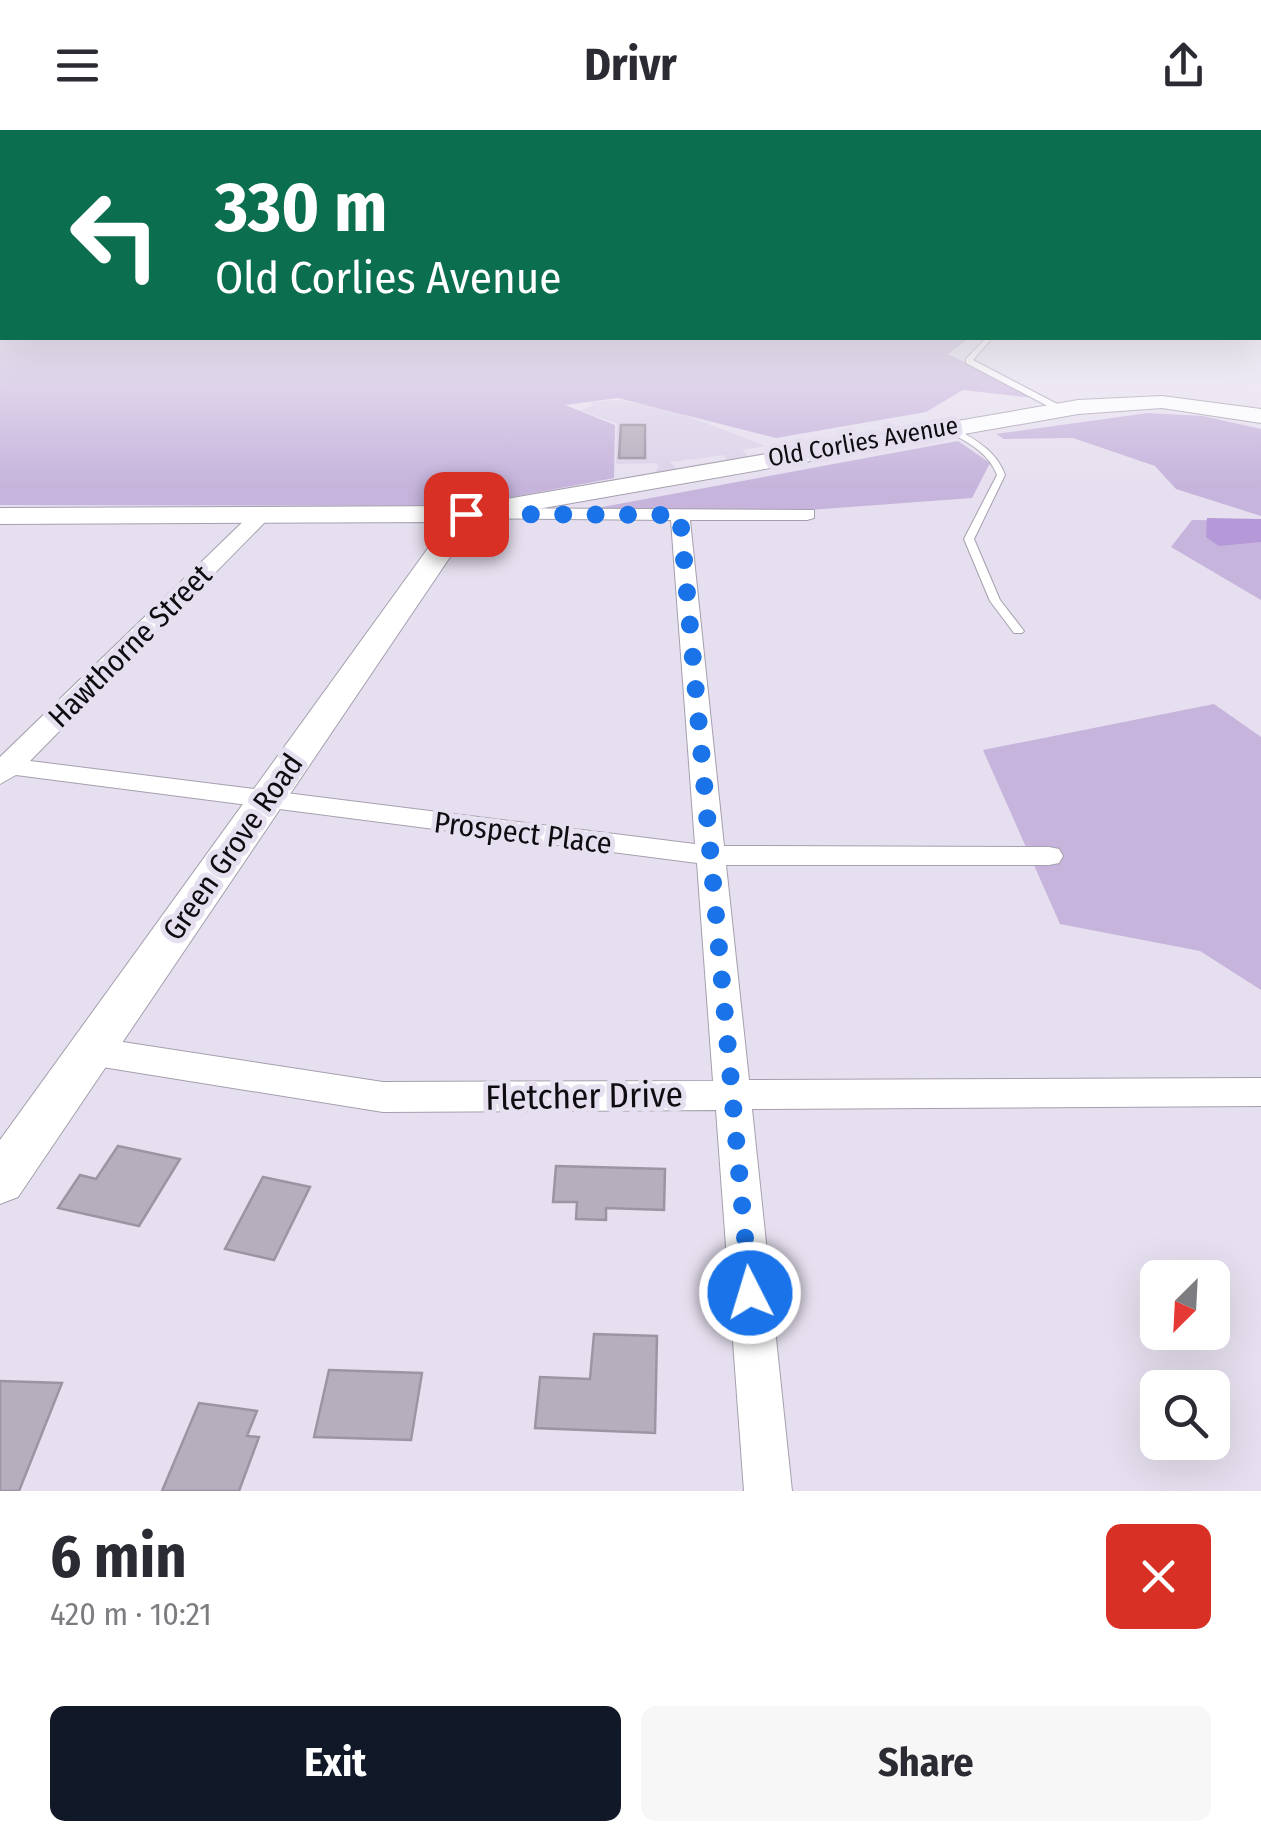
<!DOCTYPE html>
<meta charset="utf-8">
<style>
:root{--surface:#fff;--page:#f7f7f7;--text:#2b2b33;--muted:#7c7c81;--accent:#111827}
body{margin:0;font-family:"Fira Sans Condensed",sans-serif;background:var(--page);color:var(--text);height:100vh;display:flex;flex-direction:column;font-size:38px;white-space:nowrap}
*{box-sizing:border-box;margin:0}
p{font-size:32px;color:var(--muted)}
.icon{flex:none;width:55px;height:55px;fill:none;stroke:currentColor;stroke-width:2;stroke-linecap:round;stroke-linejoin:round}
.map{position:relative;height:1361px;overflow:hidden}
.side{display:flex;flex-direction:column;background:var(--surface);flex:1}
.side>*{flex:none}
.banner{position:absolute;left:0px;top:0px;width:1262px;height:210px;box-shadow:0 10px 40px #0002;background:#0b6e4f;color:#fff;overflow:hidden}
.needle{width:65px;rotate:204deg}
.tools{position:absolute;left:1140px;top:1130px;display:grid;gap:20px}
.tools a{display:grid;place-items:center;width:90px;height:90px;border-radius:15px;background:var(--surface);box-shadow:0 10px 40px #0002;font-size:50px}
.pin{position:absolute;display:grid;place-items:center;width:85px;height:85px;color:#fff;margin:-42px;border-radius:20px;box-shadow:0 5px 15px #0006}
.me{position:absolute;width:110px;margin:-55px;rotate:355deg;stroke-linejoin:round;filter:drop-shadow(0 0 8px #0008)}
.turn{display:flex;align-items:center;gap:35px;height:210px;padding:0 50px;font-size:45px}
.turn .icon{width:130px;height:130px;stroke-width:2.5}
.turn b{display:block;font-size:70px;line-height:85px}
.round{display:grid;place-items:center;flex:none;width:105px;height:105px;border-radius:15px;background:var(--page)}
.headline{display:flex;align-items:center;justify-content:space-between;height:170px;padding:0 50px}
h1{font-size:60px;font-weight:700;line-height:75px}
.cta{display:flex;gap:20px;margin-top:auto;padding:20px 50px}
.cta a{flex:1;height:115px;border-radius:15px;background:var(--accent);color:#fff;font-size:40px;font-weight:700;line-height:115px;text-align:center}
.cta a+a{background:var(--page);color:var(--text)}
header{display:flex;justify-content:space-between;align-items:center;height:130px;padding:0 50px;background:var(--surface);font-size:45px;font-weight:700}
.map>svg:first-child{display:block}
.built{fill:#dbd2e8}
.green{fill:#c6b4dc}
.water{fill:#b598d7}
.building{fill:#b5aebd;stroke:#9b95a3;stroke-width:2.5}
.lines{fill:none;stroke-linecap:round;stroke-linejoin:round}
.lane-casing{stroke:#a59fad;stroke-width:2}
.street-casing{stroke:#a59fad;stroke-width:2}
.secondary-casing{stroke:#a59fad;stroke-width:2}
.lane{fill:#fff;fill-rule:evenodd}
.street{fill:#fff;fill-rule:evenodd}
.secondary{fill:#fff;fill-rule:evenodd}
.route{stroke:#1a73e8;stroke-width:18;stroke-dasharray:0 32.4}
.labels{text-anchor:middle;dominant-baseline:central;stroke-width:10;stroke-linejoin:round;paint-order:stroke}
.far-street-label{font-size:25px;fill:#0f0c11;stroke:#e6dfef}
.street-label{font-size:30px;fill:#0f0c11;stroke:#e6dfef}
.near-street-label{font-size:35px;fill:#0f0c11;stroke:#e6dfef}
</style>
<header><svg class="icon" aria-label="menu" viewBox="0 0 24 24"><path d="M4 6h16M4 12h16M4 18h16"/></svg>Drivr<svg class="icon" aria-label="share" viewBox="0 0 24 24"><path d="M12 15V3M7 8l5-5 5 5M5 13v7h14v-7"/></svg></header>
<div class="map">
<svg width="1261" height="1361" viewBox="0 0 1261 1361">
<rect width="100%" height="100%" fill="#e6dfef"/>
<path class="built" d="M617,270L667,278L765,316L742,320L749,327L729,332L724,325L670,332L677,340L653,345L659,337L656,333L616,334L617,294L580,280L593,276L591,272Z"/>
<path class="green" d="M0,165L2,208H969L948,224L1043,269L963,260L926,282L776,308L618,268L565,275L615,295L614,348L466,376L0,375Z
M1148,283L1203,286L1261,299V386L1176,359L1155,336L1073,308L1004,309L996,304Z
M958,311L990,333L972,368L782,382L570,383Z
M1192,390L1261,391V470L1171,417Z
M1214,574L1261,607V860L1200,821L1060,794L983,620Z"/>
<path class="water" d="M1207,388L1261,389V412L1219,416L1206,407Z"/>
<path class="building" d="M621,295H645V328H619Z
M118,1016L180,1029L139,1096L58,1078L80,1045L96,1049Z
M556,1036L665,1039L664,1080L606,1078V1090L576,1089L577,1072H553Z
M263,1047L310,1057L274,1130L225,1119Z
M594,1204L657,1206L655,1303L535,1298L540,1247L590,1249Z
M329,1240L422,1243L411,1310L314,1307Z
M0,1251L62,1253L19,1361H0Z
M199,1273L257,1281L247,1306L259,1307L239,1361H162Z"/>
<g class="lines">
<defs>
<path id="lane" d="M0,207L8,208L0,211Z
M986,208H992L973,230L1063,277V281H1057L966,233V229Z
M944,295H950C973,309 996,319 1005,345L974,409L1000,470L1024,501L1022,503H1014L990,471L964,409L997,345C988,321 965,311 944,299Z"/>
<path id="street" d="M473,378L814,380V388L807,390H690L724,716L1049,717L1059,719L1063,726L1059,733L1049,735H726L749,950L1261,948V976L752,979L792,1361H744L716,980L383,982L90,935L78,931L73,921L78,911L90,907L383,952L713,951L697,733L16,645L0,654V627L253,382L260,380L270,386L267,390L30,631L695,714L671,390L466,388V380Z"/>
<path id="secondary" d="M1162,266L1261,279V293L1162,278L1078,284L475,390L18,1067L0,1074V1010L447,392L0,394V378L466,376L1078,270Z"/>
</defs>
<use href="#lane" class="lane-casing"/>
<use href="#street" class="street-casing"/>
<use href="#secondary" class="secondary-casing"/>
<use href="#lane" class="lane"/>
<use href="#street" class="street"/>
<use href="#secondary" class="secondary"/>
</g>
<linearGradient id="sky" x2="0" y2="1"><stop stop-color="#93a9e1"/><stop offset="0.46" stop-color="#f4f1f8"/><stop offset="1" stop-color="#f4f1f8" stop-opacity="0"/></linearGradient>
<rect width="1261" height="355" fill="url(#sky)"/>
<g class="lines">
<path class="route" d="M466,384L680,385L750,1163"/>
</g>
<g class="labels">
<g class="far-street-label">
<text transform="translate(863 312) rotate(-10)">Old Corlies Avenue</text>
</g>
<g class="street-label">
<text transform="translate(130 516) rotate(-45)">Hawthorne Street</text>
<text transform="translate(523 703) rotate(7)">Prospect Place</text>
<text transform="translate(233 717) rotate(-55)">Green Grove Road</text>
</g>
<g class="near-street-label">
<text transform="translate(584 966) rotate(-1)">Fletcher Drive</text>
</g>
</g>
</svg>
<div class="tools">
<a><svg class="needle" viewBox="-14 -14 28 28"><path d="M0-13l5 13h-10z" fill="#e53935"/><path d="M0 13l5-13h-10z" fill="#7c7c81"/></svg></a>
<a><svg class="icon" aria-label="search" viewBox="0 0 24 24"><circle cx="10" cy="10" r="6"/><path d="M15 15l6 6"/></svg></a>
</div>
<div class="pin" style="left:466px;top:384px;background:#d93025"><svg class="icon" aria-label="arrive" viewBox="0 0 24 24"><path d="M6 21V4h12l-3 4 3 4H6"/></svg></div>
<svg class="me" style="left:750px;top:1163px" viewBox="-20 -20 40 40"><circle r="17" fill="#1a73e8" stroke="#fff" stroke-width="3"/><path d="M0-11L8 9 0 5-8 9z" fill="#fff"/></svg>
<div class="banner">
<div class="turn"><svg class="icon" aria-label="left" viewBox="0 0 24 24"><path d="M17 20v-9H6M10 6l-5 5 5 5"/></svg><div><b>330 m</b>Old Corlies Avenue</div></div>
</div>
</div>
<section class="side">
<div class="headline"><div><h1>6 min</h1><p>420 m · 10:21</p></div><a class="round" style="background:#d93025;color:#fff"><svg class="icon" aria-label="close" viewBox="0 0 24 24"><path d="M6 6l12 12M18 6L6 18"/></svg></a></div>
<div class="cta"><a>Exit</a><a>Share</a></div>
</section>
